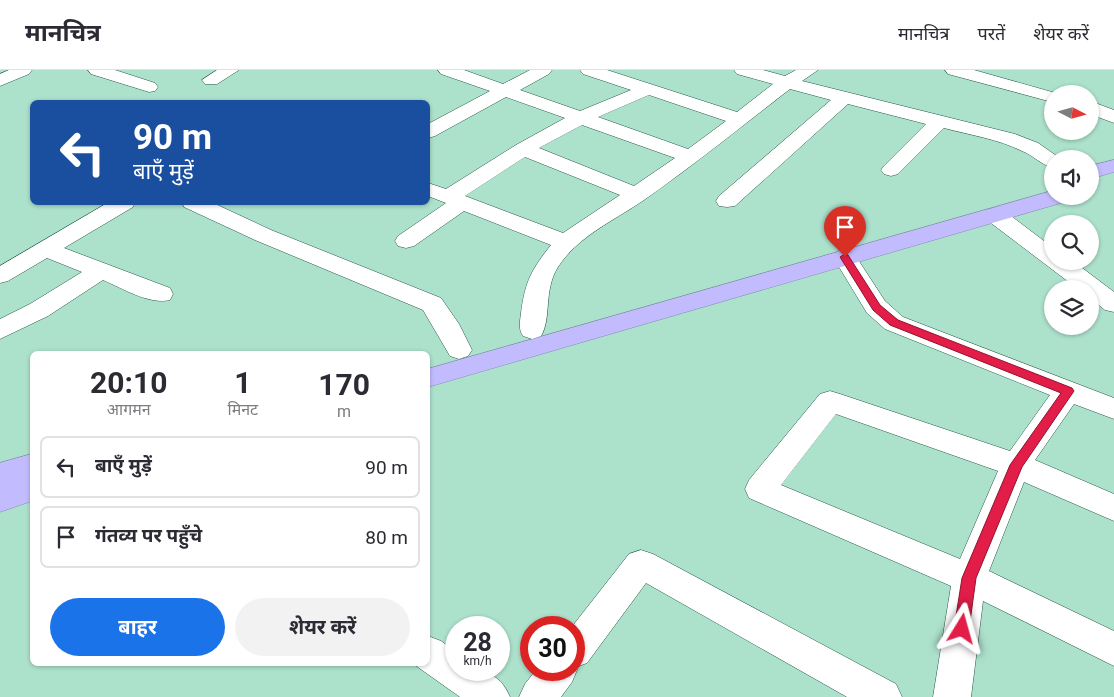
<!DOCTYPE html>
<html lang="hi">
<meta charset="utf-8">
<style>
:root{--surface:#fff;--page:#f2f2f3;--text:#2b2b33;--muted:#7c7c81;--line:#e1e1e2;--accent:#1a73e8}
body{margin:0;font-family:Roboto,"Noto Sans Devanagari",sans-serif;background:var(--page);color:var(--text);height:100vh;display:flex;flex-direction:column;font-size:19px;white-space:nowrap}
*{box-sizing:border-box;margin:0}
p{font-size:16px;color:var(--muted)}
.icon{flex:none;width:28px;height:28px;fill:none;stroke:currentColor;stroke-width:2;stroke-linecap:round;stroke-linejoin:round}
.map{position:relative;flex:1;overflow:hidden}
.side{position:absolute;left:30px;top:281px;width:400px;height:315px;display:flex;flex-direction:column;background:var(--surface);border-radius:8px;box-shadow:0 1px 4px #0004}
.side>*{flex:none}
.guide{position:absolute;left:30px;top:30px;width:400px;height:105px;border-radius:8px;box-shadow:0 1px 4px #0004;background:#1a4fa0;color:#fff;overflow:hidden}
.needle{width:32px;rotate:96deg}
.buttons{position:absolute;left:1044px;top:15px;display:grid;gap:10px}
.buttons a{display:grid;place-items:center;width:55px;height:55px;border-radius:50%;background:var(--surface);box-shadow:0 1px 4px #0004;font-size:25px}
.speed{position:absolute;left:445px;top:546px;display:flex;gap:10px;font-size:25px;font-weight:700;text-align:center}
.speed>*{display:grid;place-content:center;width:65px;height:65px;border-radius:50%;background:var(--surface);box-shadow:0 1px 4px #0004;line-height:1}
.speed small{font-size:12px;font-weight:400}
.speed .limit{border:8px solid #d22;background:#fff;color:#111}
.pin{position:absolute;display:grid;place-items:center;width:42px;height:42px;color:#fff;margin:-51px -21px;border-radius:50% 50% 50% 0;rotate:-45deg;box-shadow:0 0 5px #0007}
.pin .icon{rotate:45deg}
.me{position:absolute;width:55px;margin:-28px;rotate:8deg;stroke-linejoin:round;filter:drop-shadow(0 0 4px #0008)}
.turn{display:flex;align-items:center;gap:18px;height:105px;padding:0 20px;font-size:22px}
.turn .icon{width:65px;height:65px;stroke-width:2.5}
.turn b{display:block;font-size:35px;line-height:42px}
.eta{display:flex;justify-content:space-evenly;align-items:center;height:85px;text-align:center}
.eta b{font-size:30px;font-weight:700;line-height:35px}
.cta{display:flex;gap:10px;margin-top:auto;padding:10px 20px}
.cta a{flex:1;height:58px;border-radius:30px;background:var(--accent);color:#fff;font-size:20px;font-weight:700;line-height:58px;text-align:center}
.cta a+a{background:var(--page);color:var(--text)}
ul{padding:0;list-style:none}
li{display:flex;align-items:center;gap:15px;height:62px;margin:0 10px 8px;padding:0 10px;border:2px solid var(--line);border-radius:8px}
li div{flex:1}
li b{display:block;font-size:19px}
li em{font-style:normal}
header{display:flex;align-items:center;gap:30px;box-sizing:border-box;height:70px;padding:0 25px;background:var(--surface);border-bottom:1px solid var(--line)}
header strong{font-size:24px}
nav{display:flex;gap:28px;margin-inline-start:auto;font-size:18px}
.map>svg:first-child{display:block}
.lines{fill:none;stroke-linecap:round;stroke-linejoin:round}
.minor-casing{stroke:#265847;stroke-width:1}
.highway-casing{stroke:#878bb4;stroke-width:1}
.minor{fill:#fff;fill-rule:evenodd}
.highway{fill:#c2bcff;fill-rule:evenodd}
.route{fill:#e11d48;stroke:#92132f}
</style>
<header>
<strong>मानचित्र</strong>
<nav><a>मानचित्र</a><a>परतें</a><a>शेयर करें</a></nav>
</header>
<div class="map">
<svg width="1114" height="627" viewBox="0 0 1114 627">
<rect width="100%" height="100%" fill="#ace1cc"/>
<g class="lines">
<defs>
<path id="minor" d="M9,0H32L29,4L0,16V4Z
M88,0H115L155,13L158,17L155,21L149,22L91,4Z
M217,0H239L217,14H205L202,10Z
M438,0H464L503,14L530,0H552L549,4L520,20L580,41L631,20L583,4L580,0H607L737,42L773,14L737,4L734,0H763L785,6L796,0H818L802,11L1015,64L1038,73L1061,89H1052V97C1041,95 1033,85 1022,81C998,69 970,65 944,58L898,104L891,106L884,104L881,100L884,96L926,54L848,34L735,136L727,137L719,136L716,131L719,126L831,30L790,19C742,56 694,95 644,130C615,150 578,166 558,197C543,221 552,248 541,266L532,269L523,266C518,258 520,252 521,243C525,211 532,199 551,175L464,141L414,176L406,178L398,176L395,171L398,166L446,133L428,126V113L446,119L516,75L565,48L506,27L435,66L428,68V54L490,21L441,4ZM649,25L726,51L688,79L598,47ZM582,55L675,88L634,116L539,78ZM525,87L620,125L563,163L465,126Z
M945,0H974L1059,24H1052V32L948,4Z
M1090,31L1114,40V53L1090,44Z
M109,132H135L133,137L64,178L170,218L173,224L170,230C149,235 122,218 103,210L48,246L0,269V249L30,234L82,202L47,188L8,211L0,213V196Z
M182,132H211L271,160L441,228L459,254L472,280L468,286L459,289L450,286L423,240L255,170L184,137Z
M995,138L1003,140L1052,177V191H1073L1114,222V242L1105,240L1090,228V219H1078L987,150L984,145L987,140Z
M845,180L853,182L885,231L903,247L1114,328V349L1074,334L1035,390L1114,424V451L1024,412L989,501L1114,561V596L983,531L971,627H933L951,516L749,428L745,419L749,410L820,324L830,321L840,324L1010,381L1050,325L885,259L867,243L833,187L837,182ZM836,344L998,401L960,489L781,415Z
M641,480L653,484L896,614L902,627H847L646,513L587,593L576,597L577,600L572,612L561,627H519L525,614L536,600H574V558H571L629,484Z
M428,566L441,571L456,582V600C482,600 499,601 510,627H460L415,595L428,594Z"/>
<path id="highway" d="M1114,90V102L1090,109V96Z
M1052,121V126H1071L1068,131L428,317V299Z
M32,384V431L0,442V393Z"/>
</defs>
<use href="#minor" class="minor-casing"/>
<use href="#highway" class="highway-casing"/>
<use href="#minor" class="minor"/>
<use href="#highway" class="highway"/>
</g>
<path class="route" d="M845,184L848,185L880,235L898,250L1072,318L1074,321L1022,397L976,508L969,559L967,563L962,565L956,563L954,559L962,508L1010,395L1061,323L890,255L873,240L840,187Z"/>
</svg>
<div class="buttons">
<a><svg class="needle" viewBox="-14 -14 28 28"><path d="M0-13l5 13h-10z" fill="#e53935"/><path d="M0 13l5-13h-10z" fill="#7c7c81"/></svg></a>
<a><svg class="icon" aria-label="sound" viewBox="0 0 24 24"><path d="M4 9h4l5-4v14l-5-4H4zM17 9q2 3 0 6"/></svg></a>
<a><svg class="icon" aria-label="search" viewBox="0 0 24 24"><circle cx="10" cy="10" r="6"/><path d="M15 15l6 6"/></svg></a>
<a><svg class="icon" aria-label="layers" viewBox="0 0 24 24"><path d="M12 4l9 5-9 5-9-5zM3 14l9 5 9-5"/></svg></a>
</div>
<div class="speed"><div>28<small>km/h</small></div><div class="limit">30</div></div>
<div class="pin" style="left:845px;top:187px;background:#d93025"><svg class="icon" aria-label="arrive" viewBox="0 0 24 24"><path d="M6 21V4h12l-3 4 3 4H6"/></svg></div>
<svg class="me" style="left:962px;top:559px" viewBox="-20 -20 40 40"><path d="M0-17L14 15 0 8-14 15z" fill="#e11d48" stroke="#fff" stroke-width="4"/></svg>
<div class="guide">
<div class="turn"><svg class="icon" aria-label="left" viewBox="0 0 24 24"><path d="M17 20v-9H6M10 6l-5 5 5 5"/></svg><div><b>90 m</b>बाएँ मुड़ें</div></div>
</div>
<section class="side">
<div class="eta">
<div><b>20:10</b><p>आगमन</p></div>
<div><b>1</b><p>मिनट</p></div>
<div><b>170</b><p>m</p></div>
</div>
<ul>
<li><svg class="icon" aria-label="left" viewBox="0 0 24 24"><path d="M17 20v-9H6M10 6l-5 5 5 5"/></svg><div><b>बाएँ मुड़ें</b></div><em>90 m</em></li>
<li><svg class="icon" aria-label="arrive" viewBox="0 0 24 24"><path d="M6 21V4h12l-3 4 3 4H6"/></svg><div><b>गंतव्य पर पहुँचे</b></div><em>80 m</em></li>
</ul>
<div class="cta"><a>बाहर</a><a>शेयर करें</a></div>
</section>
</div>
